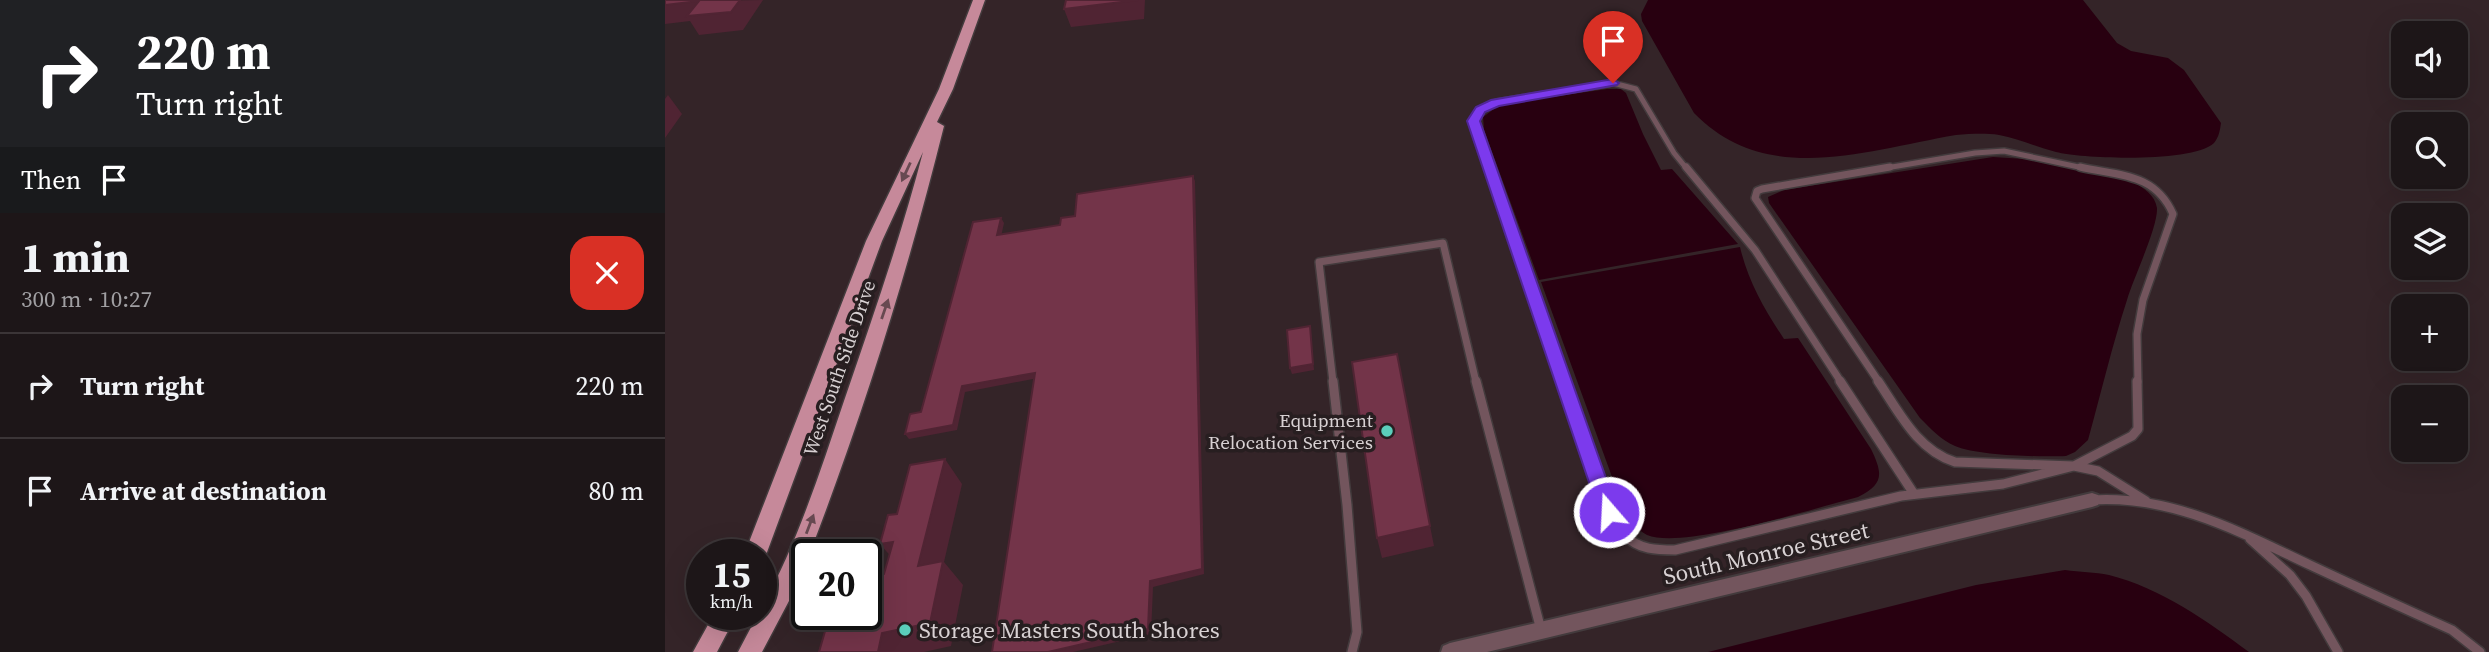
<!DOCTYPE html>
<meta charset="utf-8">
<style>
:root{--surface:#1d1618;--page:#2a2325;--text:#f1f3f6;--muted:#a09fa2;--line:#3b3537}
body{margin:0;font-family:"Source Serif 4",serif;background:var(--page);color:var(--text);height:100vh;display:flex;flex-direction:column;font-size:26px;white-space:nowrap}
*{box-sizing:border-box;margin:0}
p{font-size:23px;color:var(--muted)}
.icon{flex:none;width:38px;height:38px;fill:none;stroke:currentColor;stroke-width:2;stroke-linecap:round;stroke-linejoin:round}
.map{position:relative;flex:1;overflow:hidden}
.drawer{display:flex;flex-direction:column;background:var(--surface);width:665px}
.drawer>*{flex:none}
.top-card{background:#202124;color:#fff;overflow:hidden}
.controls{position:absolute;left:1726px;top:21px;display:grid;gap:14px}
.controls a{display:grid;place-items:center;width:77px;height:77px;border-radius:14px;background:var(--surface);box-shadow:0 7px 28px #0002,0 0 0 2px var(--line);font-size:35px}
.speed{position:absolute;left:21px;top:539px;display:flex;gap:14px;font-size:35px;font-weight:700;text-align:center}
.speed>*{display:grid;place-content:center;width:91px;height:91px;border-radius:50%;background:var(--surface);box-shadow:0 7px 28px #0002,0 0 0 2px var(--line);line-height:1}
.speed small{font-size:18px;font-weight:400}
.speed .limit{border:4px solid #111;border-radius:10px;background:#fff;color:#111}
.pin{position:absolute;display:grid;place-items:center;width:60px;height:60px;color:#fff;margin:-72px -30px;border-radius:50% 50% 50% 0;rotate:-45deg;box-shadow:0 0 7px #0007}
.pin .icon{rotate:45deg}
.me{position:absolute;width:77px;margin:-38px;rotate:341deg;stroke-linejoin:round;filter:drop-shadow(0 0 5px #0008)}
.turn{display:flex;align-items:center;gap:24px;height:147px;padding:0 21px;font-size:32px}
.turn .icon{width:91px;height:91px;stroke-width:2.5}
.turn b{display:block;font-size:49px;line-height:60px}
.then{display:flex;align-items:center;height:66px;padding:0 21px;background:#0003;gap:14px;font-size:26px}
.round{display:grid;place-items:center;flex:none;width:74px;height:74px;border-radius:21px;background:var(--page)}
.headline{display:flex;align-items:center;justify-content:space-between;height:119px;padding:0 21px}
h1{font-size:42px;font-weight:700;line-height:52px}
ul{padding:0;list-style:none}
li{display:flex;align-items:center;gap:21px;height:105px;padding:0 21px;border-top:2px solid var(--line)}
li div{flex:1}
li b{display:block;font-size:26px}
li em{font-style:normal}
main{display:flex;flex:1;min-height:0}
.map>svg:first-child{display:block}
.built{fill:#342428;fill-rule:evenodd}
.water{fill:#280010}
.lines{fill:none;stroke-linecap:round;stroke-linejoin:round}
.service-far2-casing{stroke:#433b3d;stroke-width:8}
.service-far1-casing{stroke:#433b3d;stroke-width:10}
.service-casing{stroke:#433b3d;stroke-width:12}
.minor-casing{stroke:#433b3d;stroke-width:4}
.primary-casing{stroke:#433b3d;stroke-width:3}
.service-far2{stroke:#73555d;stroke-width:5}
.service-far1{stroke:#73555d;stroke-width:7}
.service{stroke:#73555d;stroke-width:9}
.minor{fill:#73555d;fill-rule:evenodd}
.primary{fill:#c6899a;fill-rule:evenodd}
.shaded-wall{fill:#502433}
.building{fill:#733449;stroke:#502433;stroke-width:2}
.oneway{fill:#674951}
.route{fill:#7c3aed;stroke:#51269a;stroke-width:2}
.poi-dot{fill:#5bcebb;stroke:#271e20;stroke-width:2.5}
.labels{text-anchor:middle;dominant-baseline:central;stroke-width:7;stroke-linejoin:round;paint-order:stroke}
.street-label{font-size:19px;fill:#d8d1d3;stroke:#271e20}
.poi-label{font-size:19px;fill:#d8d1d3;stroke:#271e20;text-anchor:end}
.near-street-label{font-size:23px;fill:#d8d1d3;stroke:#271e20}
.near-poi-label{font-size:23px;fill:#d8d1d3;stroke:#271e20;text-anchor:start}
</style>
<main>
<section class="drawer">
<div class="top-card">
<div class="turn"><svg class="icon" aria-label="right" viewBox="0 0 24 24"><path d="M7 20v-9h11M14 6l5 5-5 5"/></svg><div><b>220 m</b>Turn right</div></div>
<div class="then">Then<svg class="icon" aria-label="arrive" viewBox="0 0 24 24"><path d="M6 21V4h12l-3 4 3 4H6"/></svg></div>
</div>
<div class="headline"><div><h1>1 min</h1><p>300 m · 10:27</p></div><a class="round" style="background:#d93025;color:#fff"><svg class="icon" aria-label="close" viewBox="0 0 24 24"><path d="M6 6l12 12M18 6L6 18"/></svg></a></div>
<ul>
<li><svg class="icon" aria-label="right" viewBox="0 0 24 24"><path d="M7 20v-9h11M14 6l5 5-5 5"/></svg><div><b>Turn right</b></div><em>220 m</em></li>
<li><svg class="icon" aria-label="arrive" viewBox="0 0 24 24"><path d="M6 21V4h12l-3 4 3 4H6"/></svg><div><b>Arrive at destination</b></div><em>80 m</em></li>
</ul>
</section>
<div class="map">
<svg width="1824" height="652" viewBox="0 0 1824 652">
<rect width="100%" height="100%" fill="#271e20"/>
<path class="built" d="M0,0H1824V652H0ZM1738,33H1790V86H1738ZM1738,124H1790V177H1738ZM1738,215H1790V268H1738ZM1738,306H1790V359H1738ZM1738,397H1790V450H1738ZM37,555H96V614H37ZM142,555H201V614H142Z"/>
<path class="water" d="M983,0H1418L1452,43L1466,51L1503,58L1519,70L1556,123C1555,130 1554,137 1549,143C1528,163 1419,159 1391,152C1372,147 1354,139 1334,135C1320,133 1305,134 1291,135C1202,150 1102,188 1029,113L977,21L976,14Z
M942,89H956L961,93L978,134L996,170L1007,169L1073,244L874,280L819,130L818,117L833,106L846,103Z
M1328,157L1360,159L1468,182C1479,188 1490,195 1492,208C1493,227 1468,279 1462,300C1447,346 1436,393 1423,440L1410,452L1401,456C1374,457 1314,456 1290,446C1276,440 1265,428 1255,418L1104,203L1103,197L1119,190Z
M1075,247C1083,281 1099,309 1119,339L1133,338L1206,449C1218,474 1219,484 1193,497C1150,508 1019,550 982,535C970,529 964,518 958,507L876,282Z
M1400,570C1415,572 1430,572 1444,575C1496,588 1542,621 1584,652H1043L1311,585Z"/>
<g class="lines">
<defs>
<path id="service-far2" d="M825,169L809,121L815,110L831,102L948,83L971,89L1009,153L1022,169
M1215,169L1310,153L1339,151L1423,169"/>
<path id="service-far1" d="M824,167L899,382
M1021,167L1090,250L1176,382
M1415,167C1455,176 1490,173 1508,214L1478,300L1472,334L1473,382
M668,382L654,262L778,243L811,382
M1214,382L1090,198L1092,191L1097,189L1225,167"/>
<path id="service" d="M668,381L682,505L692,632L687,652
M811,381L876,630
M898,381C912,420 934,507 960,535C973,550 993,550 1010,550L1236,496L1338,484L1409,466L1433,471L1481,501
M1175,381L1249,494
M1213,381C1234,412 1252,450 1290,462L1409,466L1467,436L1473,429L1472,381
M1427,500C1507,495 1575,532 1645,565C1692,587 1740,609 1787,630L1815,652
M1585,539L1625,575L1641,596L1673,652"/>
<path id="minor" d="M1427,493L1433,495L1435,500L1433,505L1427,507L822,652H776L778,646L785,643Z"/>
<path id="primary" d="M308,0H320L288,89L272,122L279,126C243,271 198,415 144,555H142L134,582L97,652H73L93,614H96V609C132,544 155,472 179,401C207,319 236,237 258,152L217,241L101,555L96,562V555H79L201,241L274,89Z
M49,614H72L52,652H28Z"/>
</defs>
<use href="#service-far2" class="service-far2-casing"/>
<use href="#service-far1" class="service-far1-casing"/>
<use href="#service" class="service-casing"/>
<use href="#minor" class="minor-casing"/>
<use href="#primary" class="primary-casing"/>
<use href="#service-far2" class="service-far2"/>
<use href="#service-far1" class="service-far1"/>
<use href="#service" class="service"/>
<use href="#minor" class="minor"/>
<use href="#primary" class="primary"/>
</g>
<path class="shaded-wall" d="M98,0L78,30L34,35L25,21L0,24V5L34,1Z
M473,0H480L479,19L406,27L399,9Z
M3,95L17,114L0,138V99Z
M528,176L530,181L539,574L488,587L486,634L408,652H383L485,581Z
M336,218L339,223L335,241L332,235Z
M645,326L649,370L627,374L625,368Z
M370,373L373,378L300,392L292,430L244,439L240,434L297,386Z
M280,459L297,484L279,562L298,585L286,646L259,652H213L217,633L253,566Z
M765,526L769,546L717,558L712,538Z
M228,542L236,568L215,544Z"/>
<path class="building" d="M0,0H75L66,12L22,16L34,1L0,5Z
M401,0H473L399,9Z
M528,176L537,569L485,581L483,629L383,652H327L370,373L297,386L288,425L240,434L245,414L256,412L308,222L336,218L332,235L395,225L396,218L410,216L412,194Z
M645,326L648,364L625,368L622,330Z
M732,354L765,526L712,538L687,362Z
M280,459L253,566L278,561L265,623L217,633L213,652H154L165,614H201V578L219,574L228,542L215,544L223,515L232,514L245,465Z"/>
<defs><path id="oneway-solid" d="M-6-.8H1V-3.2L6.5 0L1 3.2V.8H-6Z" transform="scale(1.75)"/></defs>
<g class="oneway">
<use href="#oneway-solid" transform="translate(241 172) rotate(115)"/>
<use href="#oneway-solid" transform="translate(220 309) rotate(-71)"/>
<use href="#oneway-solid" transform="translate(145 524) rotate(-69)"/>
</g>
<path class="route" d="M948,79L954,83L952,85L834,106L820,112L815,121L953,512L951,518L944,520L937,518L934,512L802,121L811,107L826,100Z"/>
<g class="poi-dot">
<circle cx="722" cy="431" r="7"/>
<circle cx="240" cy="630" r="7"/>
</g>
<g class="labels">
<g class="street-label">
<text transform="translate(174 368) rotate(-71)">West South Side Drive</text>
</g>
<g class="poi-label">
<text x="708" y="420">Equipment<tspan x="708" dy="22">Relocation Services</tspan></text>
</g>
<g class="near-street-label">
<text transform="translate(1101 553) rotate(-13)">South Monroe Street</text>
</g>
<g class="near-poi-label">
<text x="254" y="630">Storage Masters South Shores</text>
</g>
</g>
</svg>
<div class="controls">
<a><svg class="icon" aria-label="sound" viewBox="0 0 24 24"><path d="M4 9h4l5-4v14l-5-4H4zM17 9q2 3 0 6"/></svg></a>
<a><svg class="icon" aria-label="search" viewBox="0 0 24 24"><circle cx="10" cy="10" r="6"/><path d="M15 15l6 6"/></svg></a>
<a><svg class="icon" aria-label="layers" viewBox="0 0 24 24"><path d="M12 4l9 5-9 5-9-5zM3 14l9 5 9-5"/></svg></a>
<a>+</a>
<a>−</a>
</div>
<div class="speed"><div>15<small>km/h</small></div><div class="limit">20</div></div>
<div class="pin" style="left:948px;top:83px;background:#d93025"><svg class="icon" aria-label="arrive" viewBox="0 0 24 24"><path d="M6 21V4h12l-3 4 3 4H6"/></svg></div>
<svg class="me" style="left:944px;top:512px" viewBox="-20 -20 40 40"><circle r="17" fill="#7c3aed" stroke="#fff" stroke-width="3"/><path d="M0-11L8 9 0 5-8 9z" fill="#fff"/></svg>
</div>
</main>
